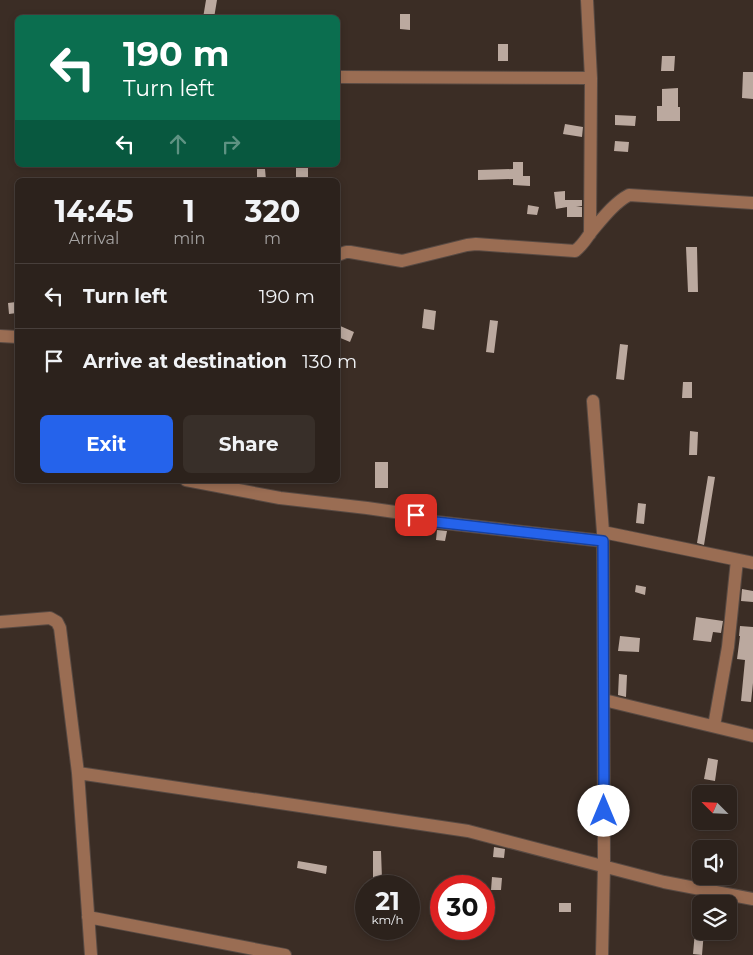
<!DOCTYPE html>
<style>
:root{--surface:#2c221c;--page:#382f29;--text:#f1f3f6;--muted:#a6a4a3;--line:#483f3b;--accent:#2563eb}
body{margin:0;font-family:Montserrat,sans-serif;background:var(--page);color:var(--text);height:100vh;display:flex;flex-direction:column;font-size:19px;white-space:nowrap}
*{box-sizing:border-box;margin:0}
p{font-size:16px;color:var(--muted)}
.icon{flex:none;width:28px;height:28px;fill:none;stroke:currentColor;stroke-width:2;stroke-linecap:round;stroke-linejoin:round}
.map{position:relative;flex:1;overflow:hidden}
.details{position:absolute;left:15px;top:178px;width:325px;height:305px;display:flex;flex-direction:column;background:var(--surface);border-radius:8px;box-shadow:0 2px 8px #0003,0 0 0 1px var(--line)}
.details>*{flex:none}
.banner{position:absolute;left:15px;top:15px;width:325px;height:152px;border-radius:8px;box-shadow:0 2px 8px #0003,0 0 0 1px var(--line);background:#0b6e4f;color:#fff;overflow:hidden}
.needle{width:32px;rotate:294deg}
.tools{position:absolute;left:692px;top:785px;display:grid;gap:10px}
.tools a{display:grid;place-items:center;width:45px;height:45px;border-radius:8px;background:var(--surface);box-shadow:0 2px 8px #0003,0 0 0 1px var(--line);font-size:25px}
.speed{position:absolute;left:355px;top:875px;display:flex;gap:10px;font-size:25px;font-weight:700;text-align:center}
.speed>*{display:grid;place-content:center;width:65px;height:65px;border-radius:50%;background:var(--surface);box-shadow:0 2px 8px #0003,0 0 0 1px var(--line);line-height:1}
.speed small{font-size:12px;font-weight:400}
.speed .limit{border:8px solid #d22;background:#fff;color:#111}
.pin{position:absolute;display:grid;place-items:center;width:42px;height:42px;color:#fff;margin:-21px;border-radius:10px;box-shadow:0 2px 8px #0006}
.me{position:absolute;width:55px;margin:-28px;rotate:0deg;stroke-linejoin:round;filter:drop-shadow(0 0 4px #0008)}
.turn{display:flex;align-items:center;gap:18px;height:105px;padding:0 25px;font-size:22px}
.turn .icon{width:65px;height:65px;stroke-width:2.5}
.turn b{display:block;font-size:35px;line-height:42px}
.lanes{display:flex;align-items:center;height:48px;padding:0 25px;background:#0003;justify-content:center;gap:25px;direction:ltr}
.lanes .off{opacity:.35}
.eta{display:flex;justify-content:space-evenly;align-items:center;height:85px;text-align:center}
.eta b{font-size:30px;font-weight:700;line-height:35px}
.cta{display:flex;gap:10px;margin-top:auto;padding:10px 25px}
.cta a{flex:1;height:58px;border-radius:8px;background:var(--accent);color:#fff;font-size:20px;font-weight:700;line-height:58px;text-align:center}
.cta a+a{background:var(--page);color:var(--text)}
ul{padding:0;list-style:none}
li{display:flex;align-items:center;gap:15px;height:65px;padding:0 25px;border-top:1px solid var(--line)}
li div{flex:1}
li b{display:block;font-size:19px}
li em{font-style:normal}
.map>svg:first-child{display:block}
.building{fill:#bba99f}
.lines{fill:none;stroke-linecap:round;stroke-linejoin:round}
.minor-casing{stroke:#584a43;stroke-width:14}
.minor{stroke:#9a6d53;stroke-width:12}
.route-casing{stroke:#184099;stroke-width:12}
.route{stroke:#2563eb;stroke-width:9}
</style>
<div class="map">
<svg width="753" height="955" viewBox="0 0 753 955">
<rect width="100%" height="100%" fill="#3b2d25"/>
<path class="building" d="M206,0H217L214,18H203Z
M400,14H410V30L400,29Z
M498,44H508V61H498Z
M662,56H675L674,71H661Z
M743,72H753V99L742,98Z
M678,88V107H680V121H657V106H662V89Z
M615,115L636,116L635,126L615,125Z
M565,124L583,127L582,137L563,134Z
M615,141L629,142L628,152L614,151Z
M513,162H523V176H530V186L513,185V179L478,180V170L513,169Z
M296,165H308V180H296Z
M257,169H265L266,180H257Z
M565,191V200H582V206L576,207H582V217H567V207L556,209L554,192Z
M528,205L539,207L537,215L527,214Z
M686,247H697L698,292H688Z
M16,302L17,313L9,314L8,303Z
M424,309L436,311L434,330L422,328Z
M490,320L498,321L494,353L486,352Z
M338,325L354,332L350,342L338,337Z
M620,344L628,345L624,380L616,379Z
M683,382H692V398H682Z
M690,431L698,432L697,455H689Z
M375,462H388V488H375Z
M708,476L715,477L704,545L697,543Z
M638,503L646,504L644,524L636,523Z
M437,530L447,531L445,541L436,540Z
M636,585L646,587L645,595L635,592Z
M742,589L753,591V602L741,601Z
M696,617L723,621L721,633L713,632L711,642L693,640Z
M740,626L753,627V683L751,702L741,701L745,660L737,659L740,636H739Z
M620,636L640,638L639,652L618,651Z
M619,674L627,675L626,697L618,695Z
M708,758L718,760L715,781L704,779Z
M494,847L505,849L504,858L493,857Z
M373,851H381L382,879H373Z
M298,861L327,866L326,874L297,868Z
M719,876H728L726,886L717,884Z
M492,877L502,878L501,890H491Z
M559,903H571V912H559Z
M695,931H704L702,955L693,954Z"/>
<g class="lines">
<defs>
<path id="minor" d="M587,0L591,78L590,234
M338,77L591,78
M338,255L346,252H350L402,261L467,245L476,244L575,251C582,246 586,239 591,232C602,219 614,203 629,195L753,203
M0,336L18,337
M593,401L603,532L604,866L602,955
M186,480L280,498L367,508L416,515L436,522L603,541
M603,532L753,563
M0,622L50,618L57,622L60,628L78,773L91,955
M604,700L753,736
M714,726L728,647L737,560
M78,773L468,831L664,882L753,899
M88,917L285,955"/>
</defs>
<use href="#minor" class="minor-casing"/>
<use href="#minor" class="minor"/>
</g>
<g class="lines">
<defs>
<path id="route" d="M416,515L436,522L603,541L604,811"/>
</defs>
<use href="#route" class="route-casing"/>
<use href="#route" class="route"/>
</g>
</svg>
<div class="tools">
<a><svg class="needle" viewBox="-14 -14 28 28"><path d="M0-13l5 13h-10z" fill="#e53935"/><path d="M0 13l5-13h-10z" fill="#a6a4a3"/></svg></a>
<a><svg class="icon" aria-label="sound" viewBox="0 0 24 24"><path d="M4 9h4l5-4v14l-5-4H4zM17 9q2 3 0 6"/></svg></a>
<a><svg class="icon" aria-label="layers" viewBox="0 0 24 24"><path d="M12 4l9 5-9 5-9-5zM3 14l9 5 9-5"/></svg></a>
</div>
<div class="speed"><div>21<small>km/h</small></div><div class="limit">30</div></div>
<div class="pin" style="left:416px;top:515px;background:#d93025"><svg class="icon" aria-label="arrive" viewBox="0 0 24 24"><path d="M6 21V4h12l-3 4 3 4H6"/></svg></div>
<svg class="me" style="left:604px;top:811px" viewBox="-20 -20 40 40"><circle r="19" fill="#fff"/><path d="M0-13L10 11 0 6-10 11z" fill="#2563eb"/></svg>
<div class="banner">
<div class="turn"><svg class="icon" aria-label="left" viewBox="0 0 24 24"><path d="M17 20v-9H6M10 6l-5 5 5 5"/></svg><div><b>190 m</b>Turn left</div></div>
<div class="lanes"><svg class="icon" aria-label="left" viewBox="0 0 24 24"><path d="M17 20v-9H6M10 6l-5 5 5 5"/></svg><svg class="icon off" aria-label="ahead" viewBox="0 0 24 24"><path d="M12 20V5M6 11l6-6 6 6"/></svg><svg class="icon off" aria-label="right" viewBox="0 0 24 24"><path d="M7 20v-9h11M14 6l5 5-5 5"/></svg></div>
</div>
<section class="details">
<div class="eta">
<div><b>14:45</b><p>Arrival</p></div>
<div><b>1</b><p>min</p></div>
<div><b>320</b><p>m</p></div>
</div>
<ul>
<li><svg class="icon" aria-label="left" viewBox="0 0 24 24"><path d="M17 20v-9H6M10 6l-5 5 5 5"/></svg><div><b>Turn left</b></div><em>190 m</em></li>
<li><svg class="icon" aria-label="arrive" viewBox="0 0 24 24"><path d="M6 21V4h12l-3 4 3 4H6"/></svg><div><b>Arrive at destination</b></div><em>130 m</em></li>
</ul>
<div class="cta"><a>Exit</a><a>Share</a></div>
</section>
</div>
